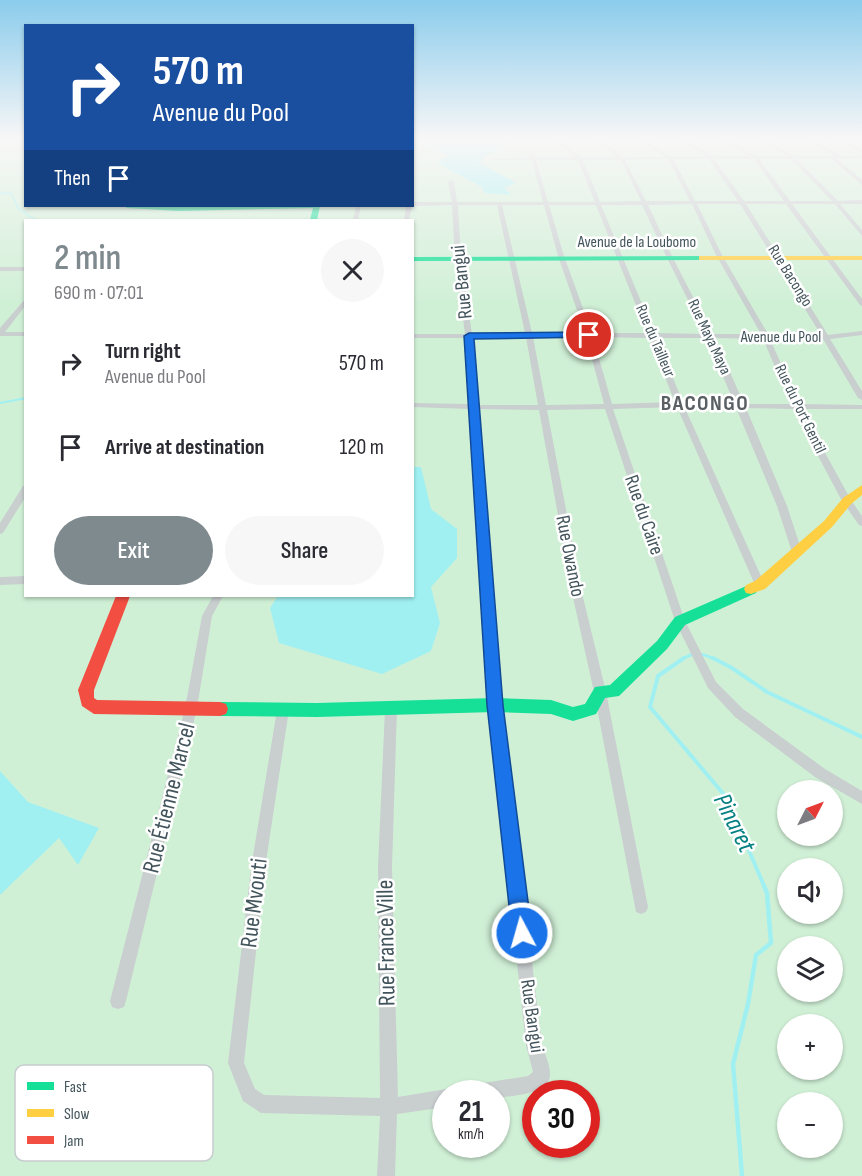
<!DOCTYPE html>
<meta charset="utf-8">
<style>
:root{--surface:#fff;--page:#f7f7f7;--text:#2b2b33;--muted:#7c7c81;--accent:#7f8a8f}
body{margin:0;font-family:"Sofia Sans Condensed",sans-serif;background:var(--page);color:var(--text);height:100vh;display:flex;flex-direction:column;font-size:22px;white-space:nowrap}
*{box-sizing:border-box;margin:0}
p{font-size:20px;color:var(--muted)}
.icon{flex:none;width:33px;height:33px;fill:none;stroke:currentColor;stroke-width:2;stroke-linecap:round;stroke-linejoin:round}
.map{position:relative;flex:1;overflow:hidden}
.drawer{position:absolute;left:24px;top:219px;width:390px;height:378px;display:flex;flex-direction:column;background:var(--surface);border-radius:0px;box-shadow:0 2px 4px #0004}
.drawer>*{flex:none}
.banner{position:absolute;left:24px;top:24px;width:390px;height:183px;border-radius:0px;box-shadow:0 2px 4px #0004;background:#1a4fa0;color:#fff;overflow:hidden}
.needle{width:39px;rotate:48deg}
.controls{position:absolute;left:777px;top:780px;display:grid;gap:12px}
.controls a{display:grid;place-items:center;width:66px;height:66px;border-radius:50%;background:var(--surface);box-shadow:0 2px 4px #0004;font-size:30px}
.speed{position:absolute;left:432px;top:1080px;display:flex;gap:12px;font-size:30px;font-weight:700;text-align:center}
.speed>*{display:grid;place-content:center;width:78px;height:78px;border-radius:50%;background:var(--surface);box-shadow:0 2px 4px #0004;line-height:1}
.speed small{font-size:15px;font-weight:400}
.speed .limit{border:9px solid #d22;background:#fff;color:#111}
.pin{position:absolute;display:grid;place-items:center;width:51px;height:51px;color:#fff;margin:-26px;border:3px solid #fff;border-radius:50%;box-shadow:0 2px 6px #0007}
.me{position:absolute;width:66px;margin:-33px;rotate:354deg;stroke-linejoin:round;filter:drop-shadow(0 0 4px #0008)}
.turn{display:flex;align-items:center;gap:21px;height:126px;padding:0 30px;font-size:27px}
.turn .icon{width:78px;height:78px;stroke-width:2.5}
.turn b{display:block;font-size:42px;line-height:51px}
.then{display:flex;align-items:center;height:57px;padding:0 30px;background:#0003;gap:12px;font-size:22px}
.round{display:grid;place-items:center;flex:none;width:63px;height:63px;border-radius:32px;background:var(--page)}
.headline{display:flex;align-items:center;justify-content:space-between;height:102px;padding:0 30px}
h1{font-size:36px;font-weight:600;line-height:45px;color:var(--accent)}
.primary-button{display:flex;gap:12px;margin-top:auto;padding:12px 30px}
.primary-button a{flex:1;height:69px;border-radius:36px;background:var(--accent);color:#fff;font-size:24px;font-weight:600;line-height:69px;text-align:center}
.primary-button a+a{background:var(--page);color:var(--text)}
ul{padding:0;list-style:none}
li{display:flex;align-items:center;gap:18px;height:84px;padding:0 30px}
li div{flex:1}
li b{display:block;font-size:22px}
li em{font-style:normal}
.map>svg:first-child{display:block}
.green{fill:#d0f0d6;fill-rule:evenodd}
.water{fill:#a0f0f2}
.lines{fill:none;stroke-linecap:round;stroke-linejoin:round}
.stream-far4{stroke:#a0f0f2;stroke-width:1.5}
.stream-far3{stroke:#a0f0f2;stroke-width:2}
.stream-far2{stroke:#a0f0f2;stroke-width:3}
.stream-far1{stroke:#a0f0f2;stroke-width:4}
.stream{stroke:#a0f0f2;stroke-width:4.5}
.street{fill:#c9cecf;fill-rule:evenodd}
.fast{fill:#16e098;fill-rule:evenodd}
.slow{fill:#ffcf43;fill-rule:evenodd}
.jam{fill:#f24e42;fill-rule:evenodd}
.route{fill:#1a73e8;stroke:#114b97;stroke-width:1.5}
.labels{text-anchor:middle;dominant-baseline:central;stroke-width:5;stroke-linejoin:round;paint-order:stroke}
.far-street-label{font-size:16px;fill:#43555c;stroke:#fff}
.street-label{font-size:20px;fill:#43555c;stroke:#fff}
.far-district-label{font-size:22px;font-weight:bold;letter-spacing:1.5px;fill:#595f63;stroke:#fff}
.near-street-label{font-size:24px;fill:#43555c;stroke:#fff}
.near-water-label{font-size:26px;font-style:italic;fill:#058082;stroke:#fff}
.key{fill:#fff;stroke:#c7ccce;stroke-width:1.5}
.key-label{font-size:16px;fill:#43555c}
</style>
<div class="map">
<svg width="862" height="1176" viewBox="0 0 862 1176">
<rect width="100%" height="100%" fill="#efedee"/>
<path class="green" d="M0,139H25L26,206H412L413,139H862V1176H0ZM26,220H412V596H26ZM788,790H832V836H788ZM788,868H832V914H788ZM788,946H832V992H788ZM788,1024H832V1070H788ZM446,1094H496V1144H446ZM536,1094H586V1144H536ZM788,1102H832V1148H788Z"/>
<path class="water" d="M415,139H512L513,141C503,149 486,154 478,162L516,183L504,188L512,195L485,193L482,187L437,163L450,155L413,141Z
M413,467H421L431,509L457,529V558L431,587L440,623L431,651L382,674L279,643L270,608L278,596H412Z
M0,771L28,802L99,828L78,865L59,838L0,895Z"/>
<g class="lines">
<path class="stream-far4" d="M0,193H11L18,208L35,220"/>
<path class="stream-far3" d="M0,403L26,398"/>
<path class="stream-far2" d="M681,660C694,651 703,653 716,660"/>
<path class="stream-far1" d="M684,658L658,676L650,707L726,797L765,888
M713,658L732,668L767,692L862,737"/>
<path class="stream" d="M742,1176L733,1064L748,1004L756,955L771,943L767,893L764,886"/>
<path class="street" d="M553,139H557L581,157H617L593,139H598L623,157H665L637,139H642L671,157L706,156L679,139H684L712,156H750L721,139H726L757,156H787L758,139H763L794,156H835L803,139H808L839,154V156H862V158L837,159L862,180V185L832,159H796L838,201L862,200V204H840L862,230V236L835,204H792L862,299V306L860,305L786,204H746L828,335L862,331V335L830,339L862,391V400L858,398L823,339H770L799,404L862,405V409H801L851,500L862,516V526L859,525L842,501L793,409L746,408L787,506L802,552L801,555H793L777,506L707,338H656L683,402L686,404L684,406L765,585L764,588H756L755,585L677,407L613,409L685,621L716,682L743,709L825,769L862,791V804L815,777L735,717L708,688L675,621L605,409L547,410L582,593L606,692L648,907L646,912L641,914L636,912L594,692L572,593L539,410L478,409L501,705L542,1045C545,1054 550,1065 550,1074C551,1094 511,1096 496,1098V1094H463L465,1088L471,1085L528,1076L533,1072L526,1045L489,705L470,409L412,407V403L470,404L466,338H412V334H465L455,259L452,205L412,206V202H452L448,182L451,180L454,182L457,202H543L532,160H494L492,159L531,157L530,153L532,152L536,157H575ZM668,159L690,201H646L625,160ZM673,159H709L738,201H695ZM714,159H754L784,201H744ZM759,159H791L832,201H790ZM536,160H578L595,202H548ZM583,160H621L641,201L600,202ZM692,204L716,255L761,334H712L673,258L648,205ZM697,204H740L821,335L768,334L722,255ZM458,205H497L525,333L472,334L461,259ZM502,205H544L558,256L585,333H532ZM549,205H596L647,333H592L564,256ZM601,205H642L667,258L705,334L654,333ZM526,337L538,405H478L473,338ZM533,337H586L604,404L546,405ZM593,337L649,338L675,402L612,404ZM715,338L763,339L791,404H744Z
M834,139H839L862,149V152Z
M356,206H361L358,220H353Z
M406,206H412L409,220H404Z
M0,267H26V271H0Z
M26,298V305L5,332H26V336H0V328Z
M26,485V496L3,533L0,534V523L23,486Z
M26,576V584L0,585V577Z
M213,596H223L212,616L197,708L126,1001L124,1007L118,1009L112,1007L110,1001L185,708L202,616Z
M391,704L395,705L397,709L392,867L398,1097L446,1089L453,1094H446V1107L397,1114L395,1176H377L380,1116L261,1113L243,1101L228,1063L251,868L277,710L279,706L283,705L287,706L289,710L265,868L244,1063L255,1089L264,1095L380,1098L378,867L385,709L387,705Z"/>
<path class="fast" d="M16,139L26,140V145L17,140Z
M124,206H320L317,220H310L313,208L178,211L127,208Z
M705,256V260H702L412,261V257Z
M751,584L758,589L756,593L685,625L667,649L619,696L605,698L596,714L573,721L551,714L495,712L317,717L220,716L214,714L212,709L214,704L220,702L317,703L495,698L551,700L573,707L585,704L595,687L610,685L657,641L675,617Z"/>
<path class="slow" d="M702,256H862V260H699V256Z
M862,485V495L851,504L832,527L765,589L751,594L746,593L744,589L746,585L755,581L824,521L843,498Z"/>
<path class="jam" d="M116,596H130L94,690V698L97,700L220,702L226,704L228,709L226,714L220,716L94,714L82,706L78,690Z"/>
</g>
<linearGradient id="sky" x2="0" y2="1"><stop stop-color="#8bccec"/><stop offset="0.46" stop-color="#f8f7f7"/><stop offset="1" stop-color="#f8f7f7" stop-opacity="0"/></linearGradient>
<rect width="862" height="303" fill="url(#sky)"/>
<path class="route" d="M589,332L593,335L592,337L474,339L503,705L532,933L529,940L522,943L515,940L512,933L487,705L464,336L469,333Z"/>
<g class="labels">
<g class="far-street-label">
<text x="637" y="242">Avenue de la Loubomo</text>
<text transform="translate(790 276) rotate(58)">Rue Bacongo</text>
<text transform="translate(709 337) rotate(65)">Rue Maya Maya</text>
<text x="781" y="337">Avenue du Pool</text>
<text transform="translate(655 341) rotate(67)">Rue du Tailleur</text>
<text transform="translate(800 409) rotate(64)">Rue du Port Gentil</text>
</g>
<g class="street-label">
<text transform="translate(462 282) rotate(-96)">Rue Bangui</text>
<text transform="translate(644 515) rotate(71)">Rue du Caire</text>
<text transform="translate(570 556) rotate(79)">Rue Owando</text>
<text transform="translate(532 1016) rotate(82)">Rue Bangui</text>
</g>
<g class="far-district-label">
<text x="705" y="403">BACONGO</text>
</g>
<g class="near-street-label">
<text transform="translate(169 798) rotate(-76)">Rue Étienne Marcel</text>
<text transform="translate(254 903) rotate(-83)">Rue Mvouti</text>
<text transform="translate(386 943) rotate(-91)">Rue France Ville</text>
</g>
<g class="near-water-label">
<text transform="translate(734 823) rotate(63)">Pinaret</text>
</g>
</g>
<rect x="15" y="1065" width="198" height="96" rx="9" class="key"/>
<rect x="27" y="1082" width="27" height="8" fill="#16e098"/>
<rect x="27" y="1109" width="27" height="8" fill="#ffcf43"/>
<rect x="27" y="1136" width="27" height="8" fill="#f24e42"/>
<g class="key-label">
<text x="64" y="1092">Fast</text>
<text x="64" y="1119">Slow</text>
<text x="64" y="1146">Jam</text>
</g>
</svg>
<div class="controls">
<a><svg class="needle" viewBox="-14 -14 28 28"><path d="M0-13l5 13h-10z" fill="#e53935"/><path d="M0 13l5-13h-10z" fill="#7c7c81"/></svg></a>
<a><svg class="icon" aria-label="sound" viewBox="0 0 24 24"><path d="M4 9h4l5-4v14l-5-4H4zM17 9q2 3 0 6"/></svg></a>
<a><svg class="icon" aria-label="layers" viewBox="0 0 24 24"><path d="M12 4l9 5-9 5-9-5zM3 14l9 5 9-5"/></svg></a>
<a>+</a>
<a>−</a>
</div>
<div class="speed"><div>21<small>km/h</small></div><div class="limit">30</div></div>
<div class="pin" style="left:589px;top:335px;background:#d93025"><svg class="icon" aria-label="arrive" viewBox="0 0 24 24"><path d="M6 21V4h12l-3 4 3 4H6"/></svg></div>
<svg class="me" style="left:522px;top:933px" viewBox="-20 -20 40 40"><circle r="17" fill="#1a73e8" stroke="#fff" stroke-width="3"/><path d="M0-11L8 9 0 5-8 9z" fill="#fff"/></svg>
<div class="banner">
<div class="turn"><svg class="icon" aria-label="right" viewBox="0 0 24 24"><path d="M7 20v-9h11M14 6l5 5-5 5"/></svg><div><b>570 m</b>Avenue du Pool</div></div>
<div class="then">Then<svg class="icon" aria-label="arrive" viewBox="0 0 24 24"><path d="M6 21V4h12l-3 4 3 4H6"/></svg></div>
</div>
<section class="drawer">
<div class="headline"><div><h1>2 min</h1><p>690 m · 07:01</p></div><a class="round"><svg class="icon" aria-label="close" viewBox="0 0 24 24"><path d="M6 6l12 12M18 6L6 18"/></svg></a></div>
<ul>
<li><svg class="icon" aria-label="right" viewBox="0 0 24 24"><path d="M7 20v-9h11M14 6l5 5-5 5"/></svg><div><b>Turn right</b><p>Avenue du Pool</p></div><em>570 m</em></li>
<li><svg class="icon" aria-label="arrive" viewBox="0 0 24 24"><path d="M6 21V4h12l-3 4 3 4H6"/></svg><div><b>Arrive at destination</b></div><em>120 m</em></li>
</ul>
<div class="primary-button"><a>Exit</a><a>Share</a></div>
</section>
</div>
